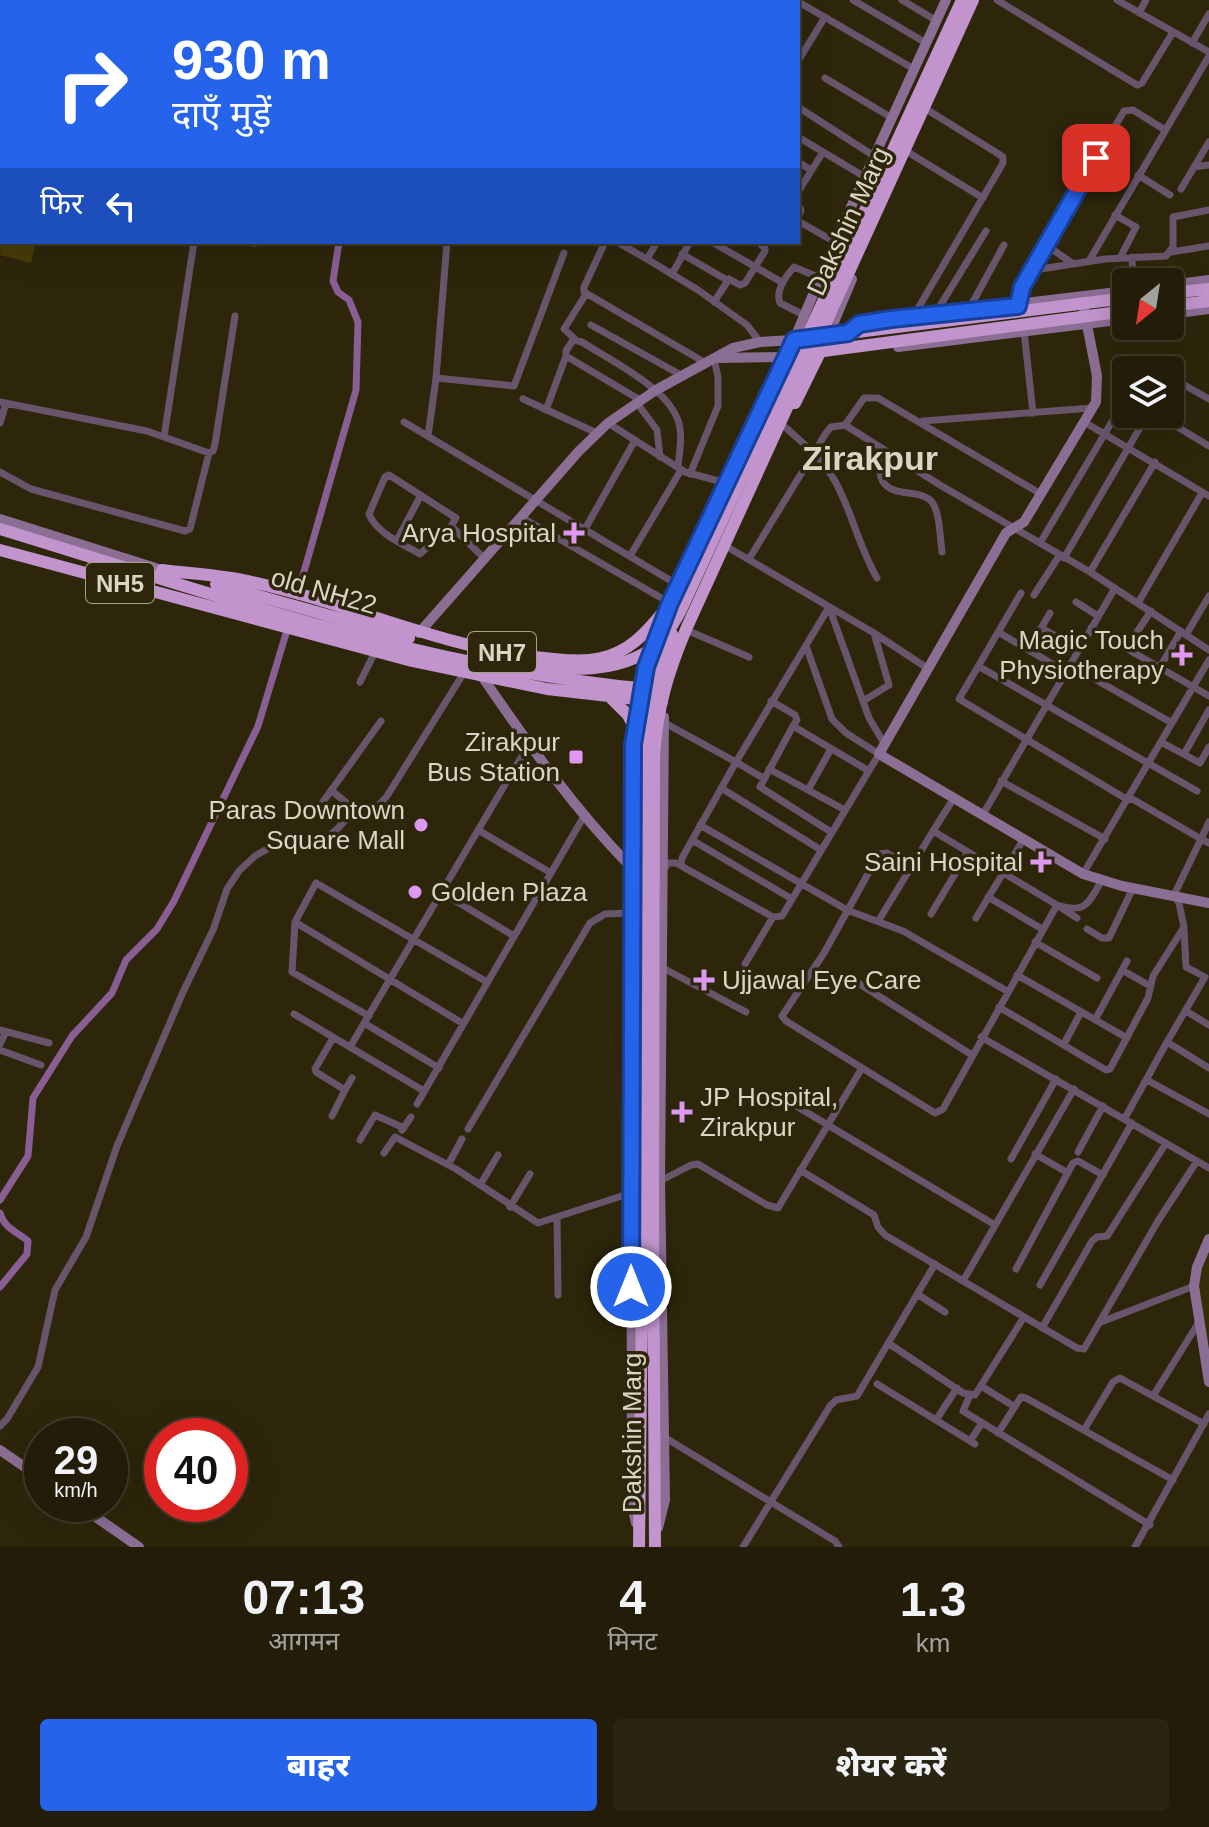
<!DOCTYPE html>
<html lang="hi">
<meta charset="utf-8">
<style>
:root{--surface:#221c08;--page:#2a2512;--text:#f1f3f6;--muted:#a2a19c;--line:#3f3a29;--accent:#2563eb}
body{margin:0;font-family:Helvetica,"Noto Sans Devanagari",sans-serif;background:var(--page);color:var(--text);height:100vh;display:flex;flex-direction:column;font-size:30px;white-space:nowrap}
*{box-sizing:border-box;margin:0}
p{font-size:26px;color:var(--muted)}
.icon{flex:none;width:44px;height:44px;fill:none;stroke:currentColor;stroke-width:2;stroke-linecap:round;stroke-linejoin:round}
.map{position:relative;height:1547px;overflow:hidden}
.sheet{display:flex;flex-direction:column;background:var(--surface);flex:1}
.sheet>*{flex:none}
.guide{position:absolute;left:0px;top:0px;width:800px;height:244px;box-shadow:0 8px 32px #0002,0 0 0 2px var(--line);background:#2563eb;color:#fff;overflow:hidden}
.needle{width:52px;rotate:210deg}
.buttons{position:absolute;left:1112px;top:268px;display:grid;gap:16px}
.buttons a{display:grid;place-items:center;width:72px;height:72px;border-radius:8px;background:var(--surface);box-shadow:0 8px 32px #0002,0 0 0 2px var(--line);font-size:40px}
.speed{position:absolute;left:24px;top:1418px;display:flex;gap:16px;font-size:40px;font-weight:700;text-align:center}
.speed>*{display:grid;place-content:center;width:104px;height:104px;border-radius:50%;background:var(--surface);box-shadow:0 8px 32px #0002,0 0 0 2px var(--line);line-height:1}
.speed small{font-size:20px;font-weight:400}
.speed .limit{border:12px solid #d22;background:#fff;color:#111}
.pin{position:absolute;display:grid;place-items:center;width:68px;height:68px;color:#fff;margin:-34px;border-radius:16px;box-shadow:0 4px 12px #0006}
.me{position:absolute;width:88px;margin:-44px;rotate:0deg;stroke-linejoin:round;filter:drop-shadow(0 0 6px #0008)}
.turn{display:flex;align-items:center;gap:28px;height:168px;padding:0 40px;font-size:36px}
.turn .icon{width:104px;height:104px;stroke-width:2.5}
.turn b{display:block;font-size:56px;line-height:68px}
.then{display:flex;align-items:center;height:76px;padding:0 40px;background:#0003;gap:16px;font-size:30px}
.eta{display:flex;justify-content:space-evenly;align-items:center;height:136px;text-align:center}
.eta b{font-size:48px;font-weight:800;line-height:56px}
.action{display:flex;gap:16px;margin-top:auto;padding:16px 40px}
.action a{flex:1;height:92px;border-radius:8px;background:var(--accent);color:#fff;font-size:32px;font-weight:800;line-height:92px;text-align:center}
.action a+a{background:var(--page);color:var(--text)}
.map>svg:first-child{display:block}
.built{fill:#352c08}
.green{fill:#473b0a}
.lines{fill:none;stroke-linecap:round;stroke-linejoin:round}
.canal{stroke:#895e95;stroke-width:7}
.street{stroke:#67556c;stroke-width:7}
.secondary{stroke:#8b6e94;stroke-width:10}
.highway{stroke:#c194ce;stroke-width:12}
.highway-bridge{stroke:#c194ce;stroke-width:12}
.route-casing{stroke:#184099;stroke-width:20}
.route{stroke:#2563eb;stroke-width:14}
.poi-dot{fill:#de98f2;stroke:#2d260b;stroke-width:3}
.labels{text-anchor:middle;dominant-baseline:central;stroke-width:7;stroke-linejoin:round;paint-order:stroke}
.shield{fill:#2d260b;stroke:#a6a18e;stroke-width:2}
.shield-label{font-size:24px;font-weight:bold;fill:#dad6c6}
.street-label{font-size:26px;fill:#dad6c6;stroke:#2d260b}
.poi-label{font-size:26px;fill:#dad6c6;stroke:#2d260b;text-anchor:end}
.district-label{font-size:34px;font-weight:bold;fill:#dad6c6;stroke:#2d260b}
</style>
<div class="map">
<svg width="1209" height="1547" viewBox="0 0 1209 1547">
<rect width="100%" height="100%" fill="#2d260b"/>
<path class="built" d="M1209,1250V1368L1197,1277Z"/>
<path class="green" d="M1,236L2,242H22L35,245L31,263L0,255Z"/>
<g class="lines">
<path class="canal" d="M419,2V0
M297,596L356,390L358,322L349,300L338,292L333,281L339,242
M0,1200L28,1156L33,1098L72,1036L112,993L126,960L157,929L174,901L258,726L288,627
M0,1213C4,1228 17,1232 28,1241L27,1254L0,1287"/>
<path class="street" d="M582,0L584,2
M694,0L697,2
M795,0L914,69
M853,0L926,43
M902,0L937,21
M997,0L1137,85L1142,83L1173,32
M1117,0L1209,52
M55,2V0
M114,2V0
M167,2V0
M196,2L197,0
M283,2V0
M528,2L530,0
M747,2L748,0
M1139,13L1146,0
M1192,43L1209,14
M798,61L825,17
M825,78L892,118
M798,107L874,156
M0,112L2,113
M798,137L865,177
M906,151L983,198
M798,162L811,170
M0,165L2,150
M1194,167L1209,165
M1138,175L1170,195
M1181,189L1209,142
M0,190H2
M798,192L823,152
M798,205L801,210L798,217
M1115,215L1136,227L1120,258
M798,221L835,242
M246,242L255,243
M605,242L584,287V292L704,362
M617,242L647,259
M657,242L647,259L698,290L747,325L760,342
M712,242L783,283
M1171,252L1209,246
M682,254L727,280
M1132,257L1133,282
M1089,261L1209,56
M1072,263L1046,245L1124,111L1133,110L1165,130
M1034,270L1046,245
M672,274L690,242
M714,302L729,279L740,285L745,283L765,251V248L758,242
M1018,306L1020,291L1034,270L1105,259L1166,256L1173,247V217L1209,210
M968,311L1004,245
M935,314L986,231
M804,315L780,303C775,291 786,276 794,267L820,278
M913,317L1003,163V157L997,153L926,109
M591,325L681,375
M1024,331L1033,413
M575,339L564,329L586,294
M1142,370L1147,364L1158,370
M1170,377L1209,399
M436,378L514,386L564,253
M523,399L597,433
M640,400L566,356V351L573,340L582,342C611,361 676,391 680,429C682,441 679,455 678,467
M0,402L147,431L209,453L213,451L215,444L235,316
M637,403L657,430L660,457
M546,410L566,356
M1156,414L1209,446
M923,421L1092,408
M404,422L678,585
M1084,422L1209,496
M0,423L6,403
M608,423L685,472L726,483
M845,425L864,398H878L1041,494
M785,427C803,443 823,460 835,481C852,512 859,547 877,578
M428,436L436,378L447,242
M164,437L194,242
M882,448C868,509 917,483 932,502C940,513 940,538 942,552
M0,472L31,489L185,531L190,529L209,453
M690,474L718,406V378L714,358
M521,517L670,603
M451,526L420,554C403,544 376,533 369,514L385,477L389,475L456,518L451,526L484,558
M585,529L634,442
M397,540L421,495
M1040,543L1126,398
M729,548L874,633L927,668
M630,556L681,470
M1064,558L1148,414
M749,559L826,433L831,427L845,425L940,485L1090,572L1209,650
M1090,572L1155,462
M1021,593L959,699L1128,800
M1034,595L1059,556
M1076,602L1098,616
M1138,603L1202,493
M829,607L869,718L884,743
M1041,628L1079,648
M1091,628L1209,696
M691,632L749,657
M998,632L1066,672
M1186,635L1209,596
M1127,647L1151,611
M1029,649L1050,613
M1070,665L1172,723
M978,666L1197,791
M1160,667L1181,631
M360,682L375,652
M771,701L795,715L797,720L793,726L869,771
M863,701L889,685L874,633
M663,722L736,762L829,607
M793,726L760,787L831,832
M1161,742L1200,763L1209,747
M1184,754L1209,710
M769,769L845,810
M1001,781L1105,839
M721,788L821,850
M331,790L362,816H369L387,796L465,671
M808,790L831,749
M954,798L933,831L1057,905C1086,914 1088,904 1102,880
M320,806L381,721
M982,816L1115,588
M1209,822L1201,839L1209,843
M700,825L847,910L903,931L1007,991
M478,830L551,873
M692,840L792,899
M681,865L682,858L736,762L763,778
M911,867L887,853L879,854L824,953L782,1016L786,1021L935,1113L943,1109L1057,905L1077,918
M663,871L668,863H676L773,917L782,916L879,754L846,733L832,719L806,646
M1083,874L1209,660
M441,892L514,936
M988,897L1042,929
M931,914L968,852
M976,918L1023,840
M879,920L933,831
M295,922L462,1023
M1087,929L1102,938H1109L1133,888
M1035,942L1097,978
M745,964L773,917
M661,967L746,1012
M1122,970L1150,986
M1017,975L1127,1038
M858,983L972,1055
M999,1007L1106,1070L1110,1069L1148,998L1153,976L1184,927L1179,903L1174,895L1201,839L1129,797
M1186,1011L1209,1025
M294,1014L424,1091
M369,1016L292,972L295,922L316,883L487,982
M1095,1020L1127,961
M364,1023L439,1068
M0,1030L49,1043
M981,1037L1209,1168
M1167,1042L1205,977L1186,967L1184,929
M0,1044L6,1032
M1064,1044L1081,1012
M350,1047L529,744
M0,1050L41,1065
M1147,1080L1209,1114
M345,1090L352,1078
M786,1100L995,1225
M417,1104L584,816
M332,1116L345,1090L316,1072L315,1069L333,1038
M1125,1118L1167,1042L1209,1068
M468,1129L590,923L605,914L631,913
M402,1130L411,1117
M360,1140L375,1115L404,1128
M1078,1152L1103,1106
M384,1153L395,1137L456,1169L538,1223L631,1193
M1035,1154L1068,1173
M1011,1159L1056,1079
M448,1165L462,1139
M800,1170L874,1215L878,1227L885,1235L963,1281L1074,1089
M660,1181L691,1165L698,1164L767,1205L778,1208L862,1068
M480,1185L498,1155
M510,1207L530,1174
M557,1217L558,1295
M1016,1269L1073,1163L1078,1161L1103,1175
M963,1281L1077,1348L1084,1349L1158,1221L1197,1161
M1040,1285L1132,1123
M917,1294L945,1312
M1101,1322L1194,1286
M1042,1328L1092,1241L1097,1237L1107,1236L1166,1143
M888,1343L963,1393L975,1395L1024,1317
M877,1384L975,1444
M981,1386L1015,1407
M970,1395L963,1411L1150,1525
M1153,1396L1199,1322
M936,1420L957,1388
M0,1426L7,1419L38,1367L55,1290L86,1237L117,1146L183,992L213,930L227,889L239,871L255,856L288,837C319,850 337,834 353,809
M1084,1430L1113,1382L1120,1378L1204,1424
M998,1433L1021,1397L1026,1398L1173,1480
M664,1437L835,1541L839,1547
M970,1441L982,1423
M743,1547L830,1406L836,1400L857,1396L935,1264
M1135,1547L1209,1414"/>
<path class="secondary" d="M1170,285L1209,280
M1084,309L1097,376L1096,402L1024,522L1006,533L879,754L1083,874L1122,886L1209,903
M1170,314L1209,309
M848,333L859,324L891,319L1126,291
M828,336L852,279
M898,347L1126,319
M716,358L786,357
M0,519L162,570
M419,633L579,451L608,423L656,390L733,348L760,342L794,340L835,242L946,0
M481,675C527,742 574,809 631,867
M1209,1239L1197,1267L1194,1286L1209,1382
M0,1450L42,1479
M77,1504L139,1547
M636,1523L632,1506L631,867L633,744L639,699
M658,1528L665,1500L660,1181L664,717"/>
<path class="highway" d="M1170,293L1209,289
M1170,306L1209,301
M816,352L1126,311
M795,403L828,336
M0,529C213,594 426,669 649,689
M0,550L412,661L547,689L662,702
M162,570C192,574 223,575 252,582C274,587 296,593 317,599C390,621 459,648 534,657C556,659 579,663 601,658C629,652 646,633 663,612
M216,584L409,638
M608,695L628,715L635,729
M639,699L646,667L678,585L794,340L1126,298
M653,1218L655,1547
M639,1547L643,1219"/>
<path class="highway-bridge" d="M486,658C541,667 612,683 659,643C668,635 674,622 680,612L962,0
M653,1218L654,757C657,708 668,672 687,627L973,0
M643,1219L645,758C648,714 658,676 672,634"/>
</g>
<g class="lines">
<defs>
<path id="route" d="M631,1287L633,744L646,667L670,603L794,340L848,333L859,324L891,319L1018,306L1022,287L1096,158"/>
</defs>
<use href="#route" class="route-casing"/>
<use href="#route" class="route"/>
</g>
<g class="poi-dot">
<path d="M570 521h8v8h8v8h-8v8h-8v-8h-8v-8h8z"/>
<path d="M1178 643h8v8h8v8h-8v8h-8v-8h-8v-8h8z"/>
<rect x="568" y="749" width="16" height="16" rx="4"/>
<circle cx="421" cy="825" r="8"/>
<path d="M1037 850h8v8h8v8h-8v8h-8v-8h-8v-8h8z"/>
<circle cx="415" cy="892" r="8"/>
<path d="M700 968h8v8h8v8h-8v8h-8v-8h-8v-8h8z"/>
<path d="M678 1100h8v8h8v8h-8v8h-8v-8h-8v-8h8z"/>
</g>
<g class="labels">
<g class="shield">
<rect x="86" y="563" width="68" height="40" rx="6"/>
<rect x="468" y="632" width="68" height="40" rx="6"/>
</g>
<g class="shield-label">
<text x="120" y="583">NH5</text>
<text x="502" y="652">NH7</text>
</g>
<g class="street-label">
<text transform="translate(848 221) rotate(-65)">Dakshin Marg</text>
<text transform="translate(324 591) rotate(16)">old NH22</text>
<text transform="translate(632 1433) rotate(-90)">Dakshin Marg</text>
</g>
<g class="poi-label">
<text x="556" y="533">Arya Hospital</text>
<text x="1164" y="640">Magic Touch<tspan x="1164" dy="30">Physiotherapy</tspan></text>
<text x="560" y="742">Zirakpur<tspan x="560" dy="30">Bus Station</tspan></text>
<text x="405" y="810">Paras Downtown<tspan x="405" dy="30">Square Mall</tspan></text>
<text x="1023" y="862">Saini Hospital</text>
<text x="431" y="892" text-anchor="start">Golden Plaza</text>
<text x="722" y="980" text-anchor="start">Ujjawal Eye Care</text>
<text x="700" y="1097" text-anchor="start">JP Hospital,<tspan x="700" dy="30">Zirakpur</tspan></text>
</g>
<g class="district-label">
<text x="870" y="458">Zirakpur</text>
</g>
</g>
</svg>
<div class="buttons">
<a><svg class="needle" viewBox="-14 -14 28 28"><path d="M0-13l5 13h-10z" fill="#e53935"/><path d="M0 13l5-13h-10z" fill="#a2a19c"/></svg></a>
<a><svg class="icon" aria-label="layers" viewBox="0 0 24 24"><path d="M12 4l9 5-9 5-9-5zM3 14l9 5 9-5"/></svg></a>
</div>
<div class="speed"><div>29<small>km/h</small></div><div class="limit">40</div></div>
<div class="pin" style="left:1096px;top:158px;background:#d93025"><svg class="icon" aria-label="arrive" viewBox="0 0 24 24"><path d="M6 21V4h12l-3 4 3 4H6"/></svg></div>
<svg class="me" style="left:631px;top:1287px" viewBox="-20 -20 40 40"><circle r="17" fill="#2563eb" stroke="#fff" stroke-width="3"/><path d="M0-11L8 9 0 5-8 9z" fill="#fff"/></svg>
<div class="guide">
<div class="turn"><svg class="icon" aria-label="right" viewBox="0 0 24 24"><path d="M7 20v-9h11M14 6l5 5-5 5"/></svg><div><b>930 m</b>दाएँ मुड़ें</div></div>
<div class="then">फिर<svg class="icon" aria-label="left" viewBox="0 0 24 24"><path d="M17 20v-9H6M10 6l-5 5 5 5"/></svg></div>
</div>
</div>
<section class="sheet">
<div class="eta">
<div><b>07:13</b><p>आगमन</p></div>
<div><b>4</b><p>मिनट</p></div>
<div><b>1.3</b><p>km</p></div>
</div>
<div class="action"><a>बाहर</a><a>शेयर करें</a></div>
</section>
